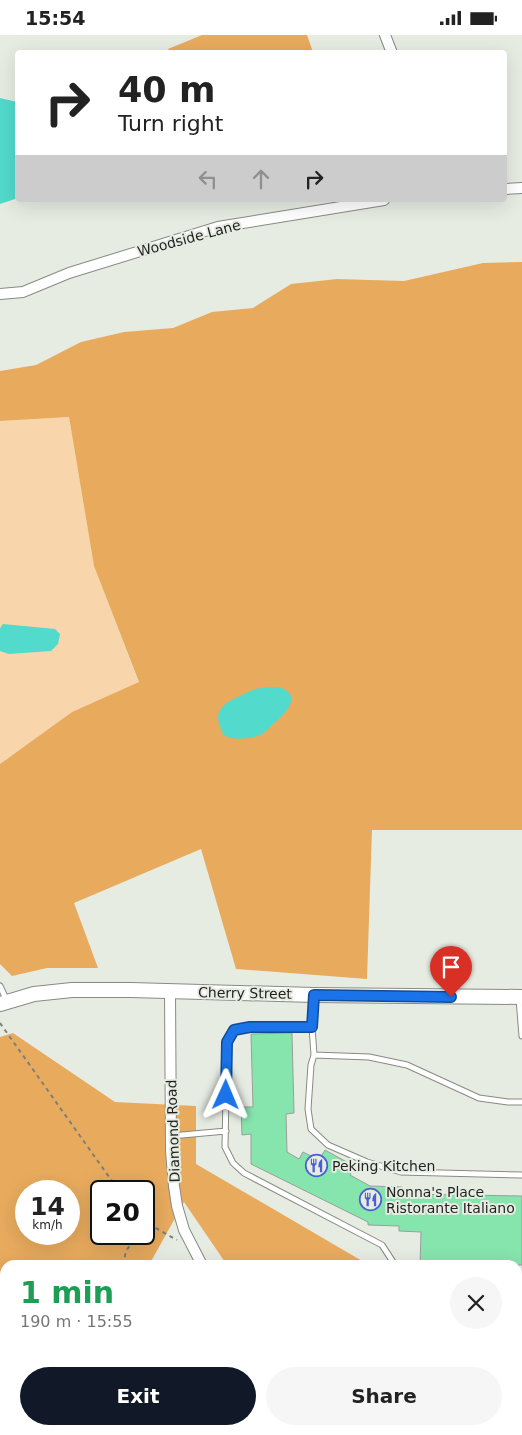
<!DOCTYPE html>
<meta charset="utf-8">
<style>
:root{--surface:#fff;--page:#f6f6f6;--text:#222;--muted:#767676;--accent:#111827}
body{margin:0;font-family:"DejaVu Sans",sans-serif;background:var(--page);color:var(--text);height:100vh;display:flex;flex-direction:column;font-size:19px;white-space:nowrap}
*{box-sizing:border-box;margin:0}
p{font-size:16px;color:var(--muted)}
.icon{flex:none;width:28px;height:28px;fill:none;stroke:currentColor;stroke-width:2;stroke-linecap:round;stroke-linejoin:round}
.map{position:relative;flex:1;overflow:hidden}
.panel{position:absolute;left:0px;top:1225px;width:522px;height:175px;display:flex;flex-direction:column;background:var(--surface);border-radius:15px 15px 0 0;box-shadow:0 5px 20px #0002}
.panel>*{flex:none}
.guide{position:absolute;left:15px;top:15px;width:492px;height:152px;border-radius:5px;box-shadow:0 5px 20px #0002;background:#fff;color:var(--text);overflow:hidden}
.speed{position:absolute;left:15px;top:1145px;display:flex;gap:10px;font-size:25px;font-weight:700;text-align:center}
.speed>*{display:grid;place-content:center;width:65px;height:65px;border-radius:50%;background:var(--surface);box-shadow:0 5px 20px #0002;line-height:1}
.speed small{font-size:12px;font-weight:400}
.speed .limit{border:2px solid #111;border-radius:8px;background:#fff;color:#111}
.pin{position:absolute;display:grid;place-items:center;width:42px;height:42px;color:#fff;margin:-51px -21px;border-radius:50% 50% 50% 0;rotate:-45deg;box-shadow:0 0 5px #0007}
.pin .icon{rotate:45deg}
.me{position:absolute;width:55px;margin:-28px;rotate:1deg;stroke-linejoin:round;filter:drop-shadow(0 0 4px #0008)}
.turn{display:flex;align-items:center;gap:18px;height:105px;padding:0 20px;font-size:22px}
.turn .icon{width:65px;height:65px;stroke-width:2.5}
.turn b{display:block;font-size:35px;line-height:42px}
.lanes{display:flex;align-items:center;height:48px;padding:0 20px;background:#0003;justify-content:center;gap:25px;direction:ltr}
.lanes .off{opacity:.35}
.round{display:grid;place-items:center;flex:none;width:52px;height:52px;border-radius:26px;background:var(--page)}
.overview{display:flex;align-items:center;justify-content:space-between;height:85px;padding:0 20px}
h1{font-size:30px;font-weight:700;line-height:38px;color:#1e9e55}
.action{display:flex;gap:10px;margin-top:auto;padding:10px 20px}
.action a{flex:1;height:58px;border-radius:30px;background:var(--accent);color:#fff;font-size:20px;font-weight:700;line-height:58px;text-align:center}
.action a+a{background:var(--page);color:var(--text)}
.status{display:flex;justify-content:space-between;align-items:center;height:35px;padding:0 25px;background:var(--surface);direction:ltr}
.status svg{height:14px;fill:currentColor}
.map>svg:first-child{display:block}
.green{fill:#f9d5ab}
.forest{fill:#e8ab5e;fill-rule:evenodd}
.water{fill:#52dacc}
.building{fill:#86e4ad;stroke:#97a09a}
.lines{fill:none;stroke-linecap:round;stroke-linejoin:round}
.lane-casing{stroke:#878b83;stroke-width:7}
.street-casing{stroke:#878b83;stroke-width:12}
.secondary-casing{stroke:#878b83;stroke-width:16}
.path{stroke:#7c7f7a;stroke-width:2;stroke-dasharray:4 4;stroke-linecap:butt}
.lane{stroke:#fff;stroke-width:5}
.street{stroke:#fff;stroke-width:10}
.secondary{stroke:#fff;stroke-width:14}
.route-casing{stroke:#114b97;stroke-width:12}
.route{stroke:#1a73e8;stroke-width:9}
.labels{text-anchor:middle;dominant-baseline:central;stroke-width:4;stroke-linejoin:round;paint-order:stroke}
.street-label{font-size:14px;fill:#1f211e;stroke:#e7ece3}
.poi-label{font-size:14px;fill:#1f211e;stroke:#e7ece3;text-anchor:start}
</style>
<div class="status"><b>15:54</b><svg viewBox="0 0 49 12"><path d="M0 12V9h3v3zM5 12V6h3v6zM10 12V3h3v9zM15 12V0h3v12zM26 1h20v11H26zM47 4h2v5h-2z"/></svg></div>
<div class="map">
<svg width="522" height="1400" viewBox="0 0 522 1400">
<rect width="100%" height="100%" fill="#e7ece3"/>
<path class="green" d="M69,382L94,531L139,648L72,677L0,729V386Z"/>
<path class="forest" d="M202,0H307L313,17L170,18L168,14Z
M522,227V795H372L367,944L236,934L201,814L74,868L98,933H47L12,941L0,929V729L72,677L139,647L94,531L69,382L0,386V336L36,330L81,307L124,297L173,293L212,277L253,273L291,249L337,244L404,246L483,228Z
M13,998L115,1067L196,1071V1129L369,1230H227L184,1167L149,1230H5V1369L0,1373V1002ZM26,1156H69V1199H26ZM101,1156H144V1199H101Z
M134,1395H221L225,1400H139Z"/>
<path class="water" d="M0,63L17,67L18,163L0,169Z
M3,589L55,594L60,599L58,609L51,616L9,619L0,616V593Z
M266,652C277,652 287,651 292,663C290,675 281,682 272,690C268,694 265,698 260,700C253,703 232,706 226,701C222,699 221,695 220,691C213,674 227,667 240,661C249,656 256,653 266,652Z"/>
<path class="building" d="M292,998L294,1078L286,1079L287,1117L299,1124L303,1117L319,1125L325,1115L354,1131L350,1140L370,1151L402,1152L401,1159L522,1161V1230H420L421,1197L399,1196V1191L368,1190V1187L251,1129V1099L242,1100L241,1072H253L251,999Z"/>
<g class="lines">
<defs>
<path id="lane" d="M0,951L7,966
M314,960L312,992L251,991L234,995L227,1007L225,1112L233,1128L244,1138L382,1210L395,1230
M519,964L522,1001
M312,992L314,1020
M522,1067H508L479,1063L407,1030L369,1022L314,1020L311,1030L308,1074L311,1094L328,1110L367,1127L401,1137L522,1140
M171,1101L226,1096
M518,1294L522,1295
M473,1400V1395"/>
<path id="street" d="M385,0L392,18
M505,154L522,153
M0,259L23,257L69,238L218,192L384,165
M170,956L171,1116L174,1151L177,1171L184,1195L202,1230
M305,1395L308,1400"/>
<path id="secondary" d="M0,969L34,959L72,955H131L314,960L522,962
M518,1379H522
M387,1400L397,1395"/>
</defs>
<use href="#lane" class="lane-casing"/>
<use href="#street" class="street-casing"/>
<use href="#secondary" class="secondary-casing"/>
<path class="path" d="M0,988L119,1156
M144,1182L154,1192L177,1205
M123,1230L126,1216L138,1199
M518,1359H522
M236,1395L238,1400
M352,1400L361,1395"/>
<use href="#lane" class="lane"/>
<use href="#street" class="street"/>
<use href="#secondary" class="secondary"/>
</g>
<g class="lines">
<defs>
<path id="route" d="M226,1060L227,1007L234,995L250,992H312L314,960L451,962"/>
</defs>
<use href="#route" class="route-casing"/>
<use href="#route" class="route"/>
</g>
<defs>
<symbol id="restaurant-ring" viewBox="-11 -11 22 22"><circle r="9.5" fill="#e7ece3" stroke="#4b5fd3" stroke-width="1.5"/><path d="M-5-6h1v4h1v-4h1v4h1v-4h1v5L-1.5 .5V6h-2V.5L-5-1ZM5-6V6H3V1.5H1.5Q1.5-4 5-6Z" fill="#4b5fd3"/></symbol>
</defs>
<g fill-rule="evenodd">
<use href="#restaurant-ring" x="304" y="1118" width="25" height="25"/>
<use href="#restaurant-ring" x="358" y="1152" width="25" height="25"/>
</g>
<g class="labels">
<g class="street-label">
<text transform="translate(189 203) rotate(-15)">Woodside Lane</text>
<text transform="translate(245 958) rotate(1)">Cherry Street</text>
<text transform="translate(173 1096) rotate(-92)">Diamond Road</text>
</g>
<g class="poi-label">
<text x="332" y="1131">Peking Kitchen</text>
<text x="386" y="1157">Nonna's Place<tspan x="386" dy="16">Ristorante Italiano</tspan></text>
</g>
</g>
</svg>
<div class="speed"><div>14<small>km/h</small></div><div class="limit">20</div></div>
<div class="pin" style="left:451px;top:962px;background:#d93025"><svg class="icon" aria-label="arrive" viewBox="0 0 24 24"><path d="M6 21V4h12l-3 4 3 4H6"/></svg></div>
<svg class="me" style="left:226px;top:1060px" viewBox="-20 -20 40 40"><path d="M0-17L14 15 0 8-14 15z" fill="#1a73e8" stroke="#fff" stroke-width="4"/></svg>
<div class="guide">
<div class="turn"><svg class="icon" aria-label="right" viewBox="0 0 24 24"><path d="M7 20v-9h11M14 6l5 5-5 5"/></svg><div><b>40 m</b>Turn right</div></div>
<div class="lanes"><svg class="icon off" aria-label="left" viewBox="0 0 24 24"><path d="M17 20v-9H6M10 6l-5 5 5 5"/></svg><svg class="icon off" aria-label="ahead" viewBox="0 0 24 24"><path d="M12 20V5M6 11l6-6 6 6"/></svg><svg class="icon" aria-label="right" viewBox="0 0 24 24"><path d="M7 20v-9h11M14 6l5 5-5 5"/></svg></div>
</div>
<section class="panel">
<div class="overview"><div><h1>1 min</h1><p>190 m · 15:55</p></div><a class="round"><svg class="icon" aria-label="close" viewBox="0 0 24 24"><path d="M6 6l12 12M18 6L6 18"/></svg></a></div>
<div class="action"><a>Exit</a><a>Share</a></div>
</section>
</div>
